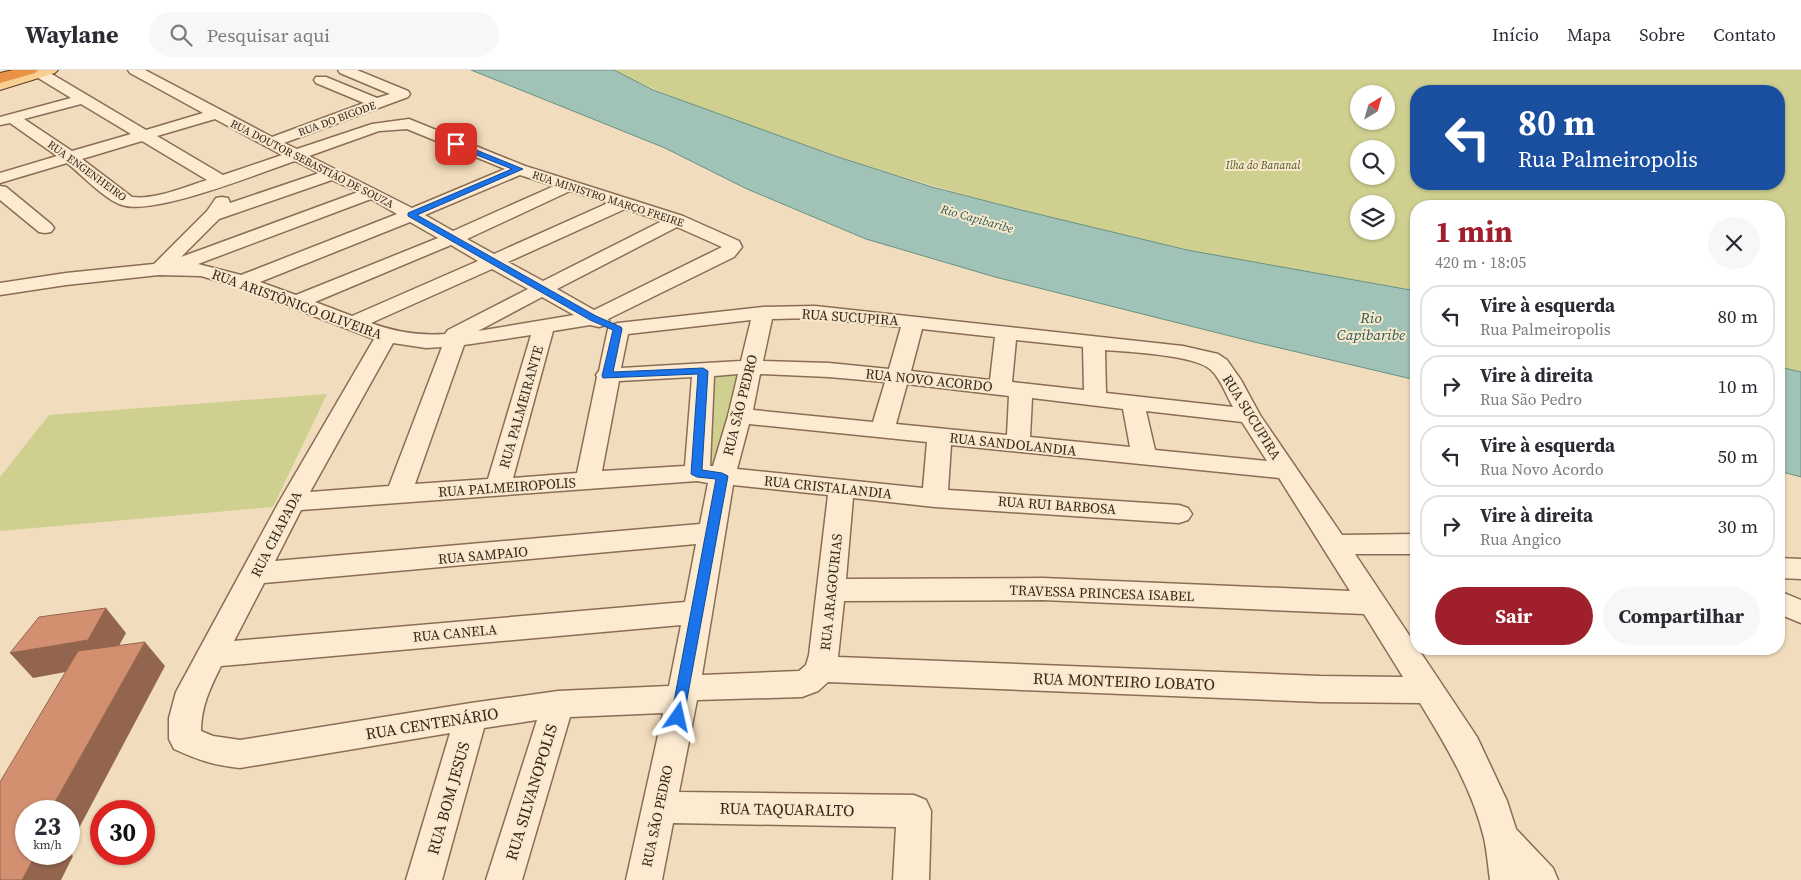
<!DOCTYPE html>
<html lang="pt">
<meta charset="utf-8">
<style>
:root{--surface:#fff;--page:#f7f7f7;--text:#2b2b33;--muted:#7c7c81;--line:#e1e1e2;--accent:#9f202c}
body{margin:0;font-family:"Source Serif 4",serif;background:var(--page);color:var(--text);height:100vh;display:flex;flex-direction:column;font-size:19px;white-space:nowrap}
*{box-sizing:border-box;margin:0}
p{font-size:16px;color:var(--muted)}
.icon{flex:none;width:28px;height:28px;fill:none;stroke:currentColor;stroke-width:2;stroke-linecap:round;stroke-linejoin:round}
.map{position:relative;flex:1;overflow:hidden}
.panel{position:absolute;left:1410px;top:130px;width:375px;height:455px;display:flex;flex-direction:column;background:var(--surface);border-radius:20px;box-shadow:0 1px 4px #0004}
.panel>*{flex:none}
.hud{position:absolute;left:1410px;top:15px;width:375px;height:105px;border-radius:20px;box-shadow:0 1px 4px #0004;background:#1a4fa0;color:#fff;overflow:hidden}
.needle{width:32px;rotate:37deg}
.buttons{position:absolute;left:1350px;top:15px;display:grid;gap:10px}
.buttons a{display:grid;place-items:center;width:45px;height:45px;border-radius:50%;background:var(--surface);box-shadow:0 1px 4px #0004;font-size:25px}
.speed{position:absolute;left:15px;top:730px;display:flex;gap:10px;font-size:25px;font-weight:700;text-align:center}
.speed>*{display:grid;place-content:center;width:65px;height:65px;border-radius:50%;background:var(--surface);box-shadow:0 1px 4px #0004;line-height:1}
.speed small{font-size:12px;font-weight:400}
.speed .limit{border:8px solid #d22;background:#fff;color:#111}
.pin{position:absolute;display:grid;place-items:center;width:42px;height:42px;color:#fff;margin:-21px;border-radius:10px;box-shadow:0 2px 8px #0006}
.me{position:absolute;width:55px;margin:-28px;rotate:11deg;stroke-linejoin:round;filter:drop-shadow(0 0 4px #0008)}
.turn{display:flex;align-items:center;gap:18px;height:105px;padding:0 25px;font-size:22px}
.turn .icon{width:65px;height:65px;stroke-width:2.5}
.turn b{display:block;font-size:35px;line-height:42px}
.round{display:grid;place-items:center;flex:none;width:52px;height:52px;border-radius:26px;background:var(--page)}
.headline{display:flex;align-items:center;justify-content:space-between;height:85px;padding:0 25px}
h1{font-size:30px;font-weight:700;line-height:38px;color:var(--accent)}
.cta{display:flex;gap:10px;margin-top:auto;padding:10px 25px}
.cta a{flex:1;height:58px;border-radius:30px;background:var(--accent);color:#fff;font-size:20px;font-weight:700;line-height:58px;text-align:center}
.cta a+a{background:var(--page);color:var(--text)}
ul{padding:0;list-style:none}
li{display:flex;align-items:center;gap:15px;height:62px;margin:0 10px 8px;padding:0 15px;border:2px solid var(--line);border-radius:20px}
li div{flex:1}
li b{display:block;font-size:19px}
li em{font-style:normal}
header{display:flex;align-items:center;gap:30px;box-sizing:border-box;height:70px;padding:0 25px;background:var(--surface);border-bottom:1px solid var(--line)}
header strong{font-size:24px}
nav{display:flex;gap:28px;margin-inline-start:auto;font-size:18px}
.search{width:350px;height:45px;background:var(--page);display:flex;align-items:center;gap:12px;box-sizing:border-box;padding:0 18px;border-radius:28px;color:var(--muted);font-size:19px}
.map>svg:first-child{display:block}
.green{fill:#cfd090;fill-rule:evenodd}
.water{fill:#a1c2b6;stroke:#689183}
.lines{fill:none;stroke-linecap:round;stroke-linejoin:round}
.minor-casing{stroke:#8b6d55;stroke-width:3}
.major-casing{stroke:#583b2a;stroke-width:2}
.highway-casing{stroke:#583b2a;stroke-width:2}
.minor{fill:#fcebd1;fill-rule:evenodd}
.major{fill:#f9cf91;fill-rule:evenodd}
.highway{fill:#e99245;fill-rule:evenodd}
.shaded-wall{fill:#94654e}
.building{fill:#d39070;stroke:#94654e}
.route{fill:#1a73e8;stroke:#114b97}
.labels{text-anchor:middle;dominant-baseline:central;stroke-width:4;stroke-linejoin:round;paint-order:stroke}
.far-street-label{font-size:11px;fill:#39271b;stroke:#f8e8cd}
.far-park-label{font-size:11px;font-style:italic;fill:#4e5720;stroke:#f8e8cd}
.far-water-label{font-size:12px;font-style:italic;fill:#295a52;stroke:#f8e8cd}
.street-label{font-size:14px;fill:#39271b;stroke:#f8e8cd}
.water-label{font-size:15px;font-style:italic;fill:#295a52;stroke:#f8e8cd}
.near-street-label{font-size:16px;fill:#39271b;stroke:#f8e8cd}
</style>
<header>
<strong>Waylane</strong>
<div class="search"><svg class="icon" aria-label="search" viewBox="0 0 24 24"><circle cx="10" cy="10" r="6"/><path d="M15 15l6 6"/></svg>Pesquisar aqui</div>
<nav><a>Início</a><a>Mapa</a><a>Sobre</a><a>Contato</a></nav>
</header>
<div class="map">
<svg width="1801" height="810" viewBox="0 0 1801 810">
<rect width="100%" height="100%" fill="#f1ddbd"/>
<path class="green" d="M614,0H1801V302L1779,297V136H1416V221C1339,206 1261,196 1185,179C1051,150 919,115 789,70C730,49 670,29 614,0ZM1416,21H1779V114H1416ZM1359,24H1386V51H1359ZM1359,79H1386V106H1359ZM1359,134H1386V161H1359Z
M743,302L723,394L704,396L710,303Z
M327,324L273,437L0,461V407L49,345Z"/>
<path class="water" d="M471,0H614L653,20L835,86L932,117L1021,140L1187,180L1416,221V310L1250,271L995,207L866,169L747,119L665,78Z
M1779,297L1801,302V407L1779,401Z"/>
<g class="lines">
<defs>
<path id="minor" d="M35,0H45L146,60L203,43L130,3L128,0H145L272,67L364,33L316,13L314,10L316,7H326L377,28L390,24L340,3L338,0H357L408,21L410,24L408,27L284,73L297,79L372,54L409,49L525,96L683,146L739,171L742,177L734,187L608,249L609,251L606,255L599,257L590,255L553,261L513,408L577,403L597,307L596,305L599,301L608,259L611,255L618,253L763,237L815,236L1183,276L1218,284L1227,290L1241,310L1260,345L1342,465L1416,464V484H1355L1477,667L1507,731L1516,759L1553,798L1558,810H1490C1488,796 1487,781 1484,768C1472,718 1446,676 1420,633L1320,632L828,612L818,621L802,627L697,630L679,722L914,725L926,730L931,741L929,810H893L896,757L673,753L662,810H626L663,643L570,647L522,810H486L537,650L484,658L442,810H406L450,663L240,698C213,695 198,690 174,679L169,669V648L176,622L279,432L374,269L235,216L201,206L159,205L66,215L0,225V213L66,203L154,194L207,141L216,128L222,127L228,128L230,133L319,103L295,91C259,103 154,146 122,135C104,129 82,105 67,93L0,113V103L57,86L10,53L0,55V47L71,28L35,6L33,3ZM81,34L131,64L72,81L24,49ZM215,49L282,85L223,105L157,66ZM407,59L505,99L412,138L309,86L379,61ZM142,71L207,110C184,117 156,130 132,127L82,89ZM520,105L554,116L453,161L425,145ZM332,110L358,122L181,187L219,149ZM570,121L608,133L494,184L467,169ZM371,129L397,144L241,205L198,194ZM625,139L662,151L543,211L508,192ZM410,152L438,168L296,225L260,212ZM677,157L722,177L594,240L557,219ZM451,175L478,191L352,246L315,232ZM492,199L528,219L448,260L445,264C419,266 395,262 371,253ZM542,227L574,245L478,261ZM815,248L901,257L889,299L829,293L763,291L772,249ZM751,250L741,291L621,298L628,264ZM922,259L995,267L990,310L911,301ZM531,265L488,409L415,414L464,275ZM1016,270L1083,277L1084,320L1012,312ZM393,273L426,278L442,277L389,416L310,422ZM1105,280C1128,282 1196,285 1211,300C1221,309 1226,325 1233,337L1106,323ZM738,304L728,346L713,396H710L714,306ZM760,304L829,307L885,312L873,352L753,340ZM692,307L685,396L602,401L619,311ZM907,314L1009,326L1007,365L896,354ZM1032,328L1123,339L1130,377L1030,367ZM1146,341L1242,352L1267,391L1155,380ZM749,354L927,372L923,418L737,399ZM951,375L1279,408L1350,521L1043,508L846,509L853,428L935,437L1179,453L1188,450L1192,444L1188,438L1179,435L948,420ZM697,411L708,413L700,454L275,491L301,440ZM733,415L828,425L809,585L806,595L799,601L702,605ZM696,474L685,532L234,571L264,513ZM1043,530L1364,544L1403,607L1320,606L838,587L844,531ZM681,555L669,616L558,621L471,633L240,670L213,666L201,661C201,637 210,618 221,596Z
M0,116L6,117L51,154L54,158L51,162L45,163L39,162L0,130Z
M1779,488L1801,489V509L1779,508Z
M1779,521L1801,530V553L1779,544Z"/>
<path id="major" d="M34,0H58L55,3L0,20V10Z"/>
<path id="highway" d="M13,0H38L35,3L0,13V3Z"/>
</defs>
<use href="#minor" class="minor-casing"/>
<use href="#major" class="major-casing"/>
<use href="#highway" class="highway-casing"/>
<use href="#minor" class="minor"/>
<use href="#major" class="major"/>
<use href="#highway" class="highway"/>
</g>
<path class="shaded-wall" d="M106,538L126,563L109,594L33,608L10,583Z
M145,572L165,596L69,777V741H50Z
M69,782L73,786L61,810H22L36,784H69Z"/>
<path class="building" d="M106,538L88,570L10,583L39,547Z
M145,572L50,741H26V784H36L22,810H0V712L78,581Z"/>
<path class="route" d="M454,73H459L523,99L417,145L596,246L621,257L622,259L613,302L703,298L708,301L702,400L722,403L728,406L683,651L678,653L673,651L671,647L716,409L697,407L691,404L698,304L603,308L602,306L613,260L590,250L408,146V143L512,99L454,76Z"/>
<g class="labels">
<g class="far-street-label">
<text transform="translate(337 49) rotate(-20)">RUA DO BIGODE</text>
<text transform="translate(312 94) rotate(27)">RUA DOUTOR SEBASTIÃO DE SOUZA</text>
<text transform="translate(87 101) rotate(36)">RUA ENGENHEIRO</text>
<text transform="translate(608 129) rotate(18)">RUA MINISTRO MARÇO FREIRE</text>
</g>
<g class="far-park-label">
<text x="1263" y="95">Ilha do Bananal</text>
</g>
<g class="far-water-label">
<text transform="translate(977 149) rotate(16)">Rio Capibaribe</text>
</g>
<g class="street-label">
<text transform="translate(297 234) rotate(20)">RUA ARISTÔNICO OLIVEIRA</text>
<text transform="translate(850 247) rotate(4)">RUA SUCUPIRA</text>
<text transform="translate(929 310) rotate(6)">RUA NOVO ACORDO</text>
<text transform="translate(740 335) rotate(-76)">RUA SÃO PEDRO</text>
<text transform="translate(521 337) rotate(-74)">RUA PALMEIRANTE</text>
<text transform="translate(1252 347) rotate(58)">RUA SUCUPIRA</text>
<text transform="translate(1013 374) rotate(6)">RUA SANDOLANDIA</text>
<text transform="translate(507 417) rotate(-4)">RUA PALMEIROPOLIS</text>
<text transform="translate(828 417) rotate(6)">RUA CRISTALANDIA</text>
<text transform="translate(1057 435) rotate(4)">RUA RUI BARBOSA</text>
<text transform="translate(276 464) rotate(-63)">RUA CHAPADA</text>
<text transform="translate(483 485) rotate(-5)">RUA SAMPAIO</text>
<text transform="translate(831 522) rotate(-84)">RUA ARAGOURIAS</text>
<text transform="translate(1102 523) rotate(2)">TRAVESSA PRINCESA ISABEL</text>
<text transform="translate(455 563) rotate(-5)">RUA CANELA</text>
<text transform="translate(657 746) rotate(-78)">RUA SÃO PEDRO</text>
</g>
<g class="water-label">
<text x="1371" y="247">Rio<tspan x="1371" dy="17">Capibaribe</tspan></text>
</g>
<g class="near-street-label">
<text transform="translate(1124 611) rotate(2)">RUA MONTEIRO LOBATO</text>
<text transform="translate(432 653) rotate(-9)">RUA CENTENÁRIO</text>
<text transform="translate(531 722) rotate(-73)">RUA SILVANOPOLIS</text>
<text transform="translate(448 728) rotate(-74)">RUA BOM JESUS</text>
<text transform="translate(787 739) rotate(1)">RUA TAQUARALTO</text>
</g>
</g>
</svg>
<div class="buttons">
<a><svg class="needle" viewBox="-14 -14 28 28"><path d="M0-13l5 13h-10z" fill="#e53935"/><path d="M0 13l5-13h-10z" fill="#7c7c81"/></svg></a>
<a><svg class="icon" aria-label="search" viewBox="0 0 24 24"><circle cx="10" cy="10" r="6"/><path d="M15 15l6 6"/></svg></a>
<a><svg class="icon" aria-label="layers" viewBox="0 0 24 24"><path d="M12 4l9 5-9 5-9-5zM3 14l9 5 9-5"/></svg></a>
</div>
<div class="speed"><div>23<small>km/h</small></div><div class="limit">30</div></div>
<div class="pin" style="left:456px;top:74px;background:#d93025"><svg class="icon" aria-label="arrive" viewBox="0 0 24 24"><path d="M6 21V4h12l-3 4 3 4H6"/></svg></div>
<svg class="me" style="left:678px;top:647px" viewBox="-20 -20 40 40"><path d="M0-17L14 15 0 8-14 15z" fill="#1a73e8" stroke="#fff" stroke-width="4"/></svg>
<div class="hud">
<div class="turn"><svg class="icon" aria-label="left" viewBox="0 0 24 24"><path d="M17 20v-9H6M10 6l-5 5 5 5"/></svg><div><b>80 m</b>Rua Palmeiropolis</div></div>
</div>
<section class="panel">
<div class="headline"><div><h1>1 min</h1><p>420 m · 18:05</p></div><a class="round"><svg class="icon" aria-label="close" viewBox="0 0 24 24"><path d="M6 6l12 12M18 6L6 18"/></svg></a></div>
<ul>
<li><svg class="icon" aria-label="left" viewBox="0 0 24 24"><path d="M17 20v-9H6M10 6l-5 5 5 5"/></svg><div><b>Vire à esquerda</b><p>Rua Palmeiropolis</p></div><em>80 m</em></li>
<li><svg class="icon" aria-label="right" viewBox="0 0 24 24"><path d="M7 20v-9h11M14 6l5 5-5 5"/></svg><div><b>Vire à direita</b><p>Rua São Pedro</p></div><em>10 m</em></li>
<li><svg class="icon" aria-label="left" viewBox="0 0 24 24"><path d="M17 20v-9H6M10 6l-5 5 5 5"/></svg><div><b>Vire à esquerda</b><p>Rua Novo Acordo</p></div><em>50 m</em></li>
<li><svg class="icon" aria-label="right" viewBox="0 0 24 24"><path d="M7 20v-9h11M14 6l5 5-5 5"/></svg><div><b>Vire à direita</b><p>Rua Angico</p></div><em>30 m</em></li>
</ul>
<div class="cta"><a>Sair</a><a>Compartilhar</a></div>
</section>
</div>
